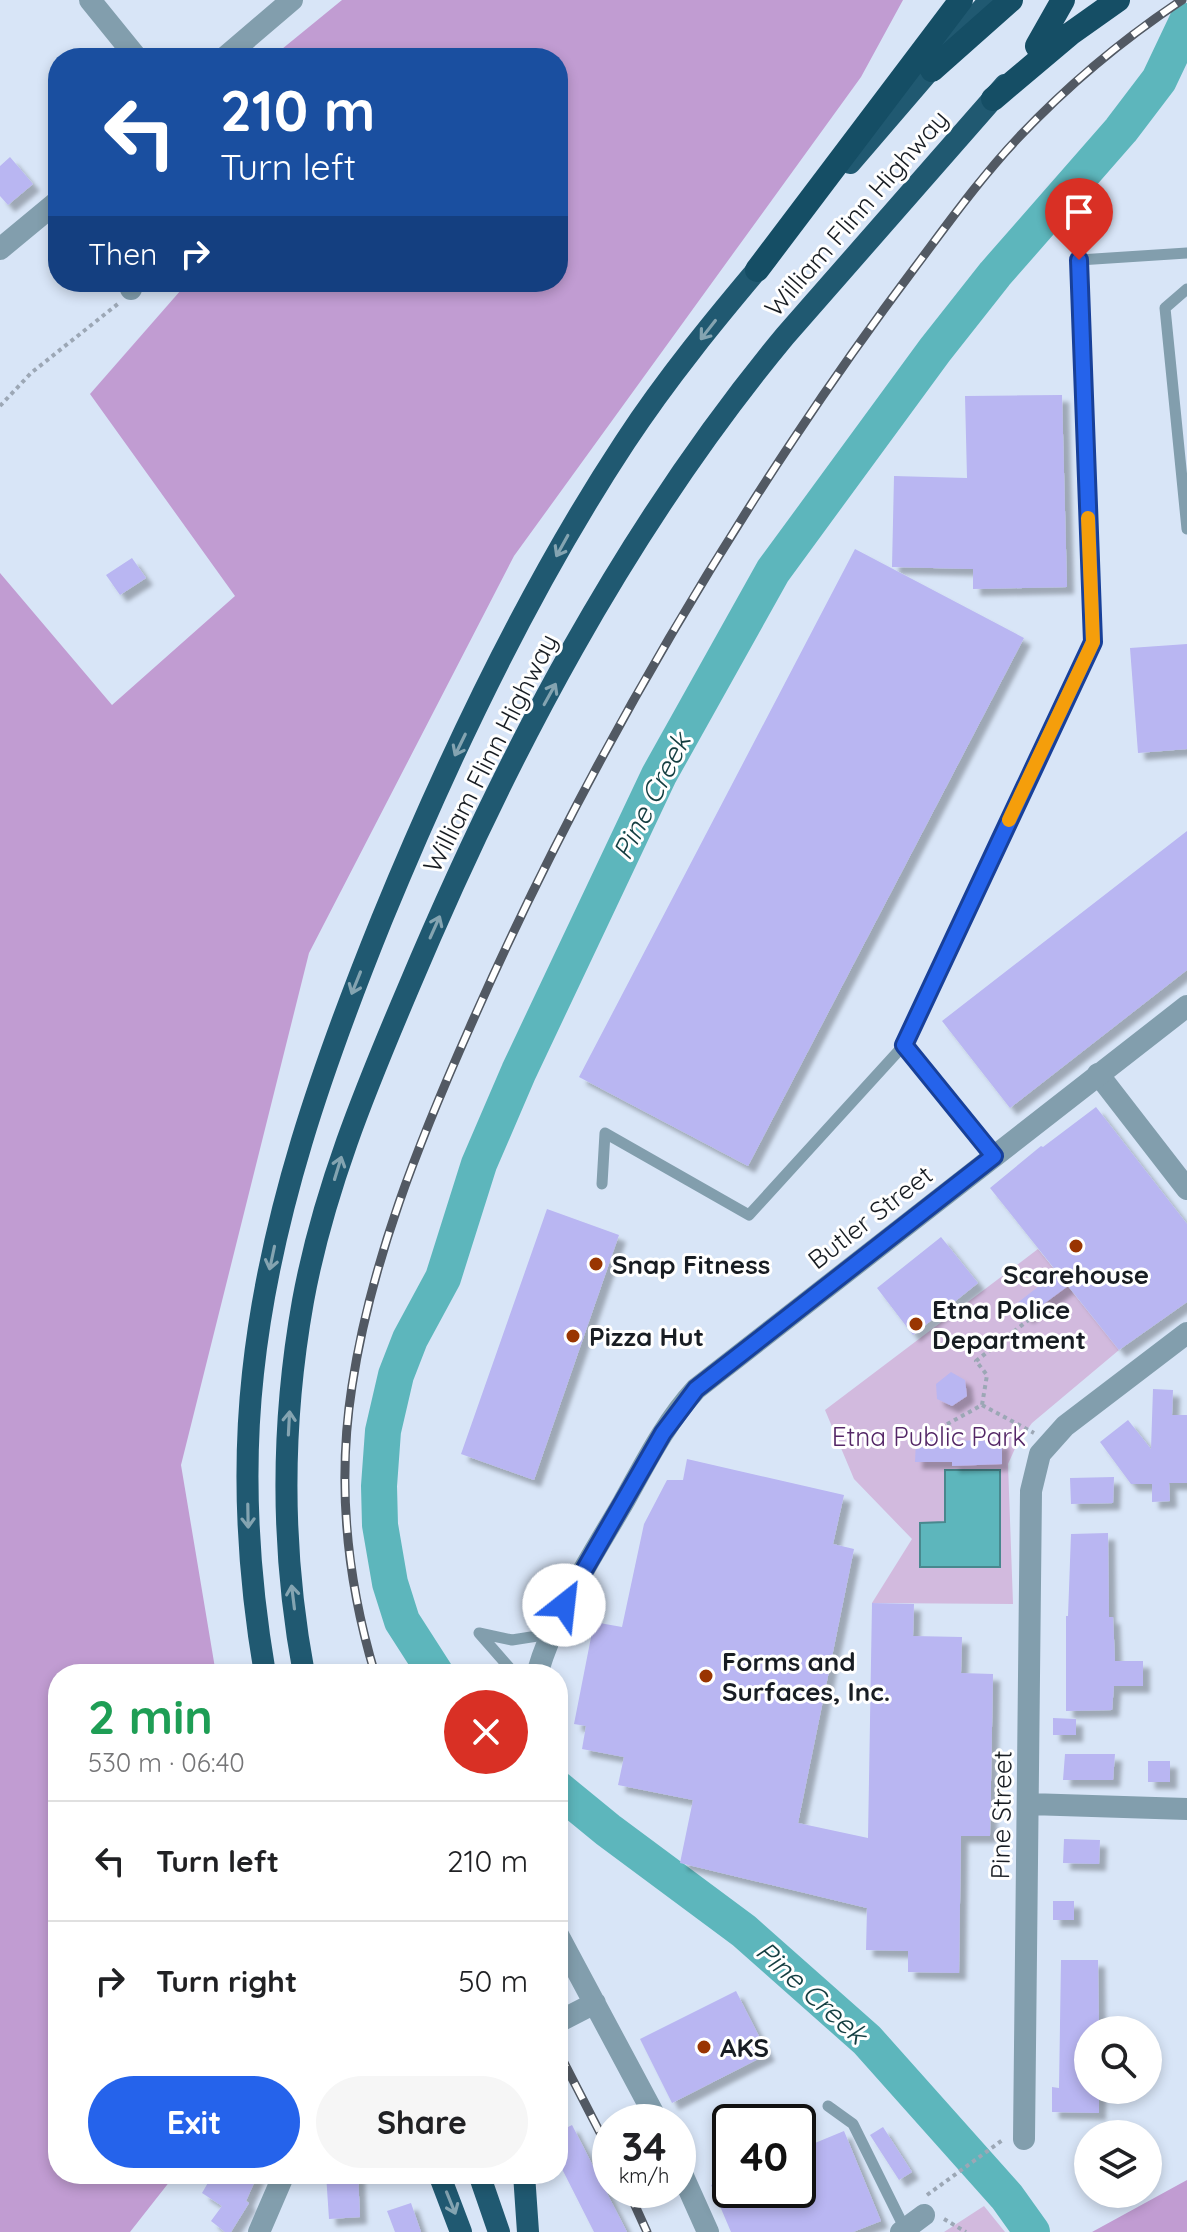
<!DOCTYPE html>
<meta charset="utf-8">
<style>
:root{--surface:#fff;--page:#f6f6f6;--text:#202124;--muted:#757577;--line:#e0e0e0;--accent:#2563eb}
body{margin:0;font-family:Quicksand,sans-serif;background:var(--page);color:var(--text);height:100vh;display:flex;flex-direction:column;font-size:30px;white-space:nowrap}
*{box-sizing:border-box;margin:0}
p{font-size:26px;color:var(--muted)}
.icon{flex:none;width:44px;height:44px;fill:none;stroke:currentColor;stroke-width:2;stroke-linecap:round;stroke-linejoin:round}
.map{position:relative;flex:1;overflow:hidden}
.sheet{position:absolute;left:48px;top:1664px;width:520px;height:520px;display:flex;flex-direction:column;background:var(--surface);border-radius:32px;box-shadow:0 4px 12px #0003}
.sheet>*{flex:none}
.hud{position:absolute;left:48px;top:48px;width:520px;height:244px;border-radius:32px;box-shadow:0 4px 12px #0003;background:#1a4fa0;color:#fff;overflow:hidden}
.fabs{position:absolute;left:1074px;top:2016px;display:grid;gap:16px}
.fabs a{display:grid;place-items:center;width:88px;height:88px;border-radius:50%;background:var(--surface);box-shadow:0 4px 12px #0003;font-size:40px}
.speed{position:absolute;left:592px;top:2104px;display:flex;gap:16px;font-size:40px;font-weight:700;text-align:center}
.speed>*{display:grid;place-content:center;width:104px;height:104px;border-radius:50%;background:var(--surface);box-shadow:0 4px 12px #0003;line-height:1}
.speed small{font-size:20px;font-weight:400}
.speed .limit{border:4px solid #111;border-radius:12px;background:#fff;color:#111}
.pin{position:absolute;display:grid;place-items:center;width:68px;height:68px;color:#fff;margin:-82px -34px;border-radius:50% 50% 50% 0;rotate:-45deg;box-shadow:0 0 8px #0007}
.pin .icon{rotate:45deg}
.me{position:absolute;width:88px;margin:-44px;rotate:29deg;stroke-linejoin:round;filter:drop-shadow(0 0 6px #0008)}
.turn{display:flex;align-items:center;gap:28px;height:168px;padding:0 40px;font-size:36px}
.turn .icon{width:104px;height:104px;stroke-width:2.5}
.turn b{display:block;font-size:56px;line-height:68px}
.then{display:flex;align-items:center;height:76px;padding:0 40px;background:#0003;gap:16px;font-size:30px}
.round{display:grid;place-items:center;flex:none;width:84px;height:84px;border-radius:42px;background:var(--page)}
.head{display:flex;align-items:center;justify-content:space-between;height:136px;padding:0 40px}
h1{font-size:48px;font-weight:800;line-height:60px;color:#1e9e55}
.cta{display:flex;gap:16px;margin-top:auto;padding:16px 40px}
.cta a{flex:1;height:92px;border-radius:48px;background:var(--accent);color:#fff;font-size:32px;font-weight:800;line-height:92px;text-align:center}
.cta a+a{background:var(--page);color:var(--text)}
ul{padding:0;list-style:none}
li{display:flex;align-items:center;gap:24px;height:120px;padding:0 40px;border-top:2px solid var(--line)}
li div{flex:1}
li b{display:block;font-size:30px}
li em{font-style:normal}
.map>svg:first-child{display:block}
.green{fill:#d2bade}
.forest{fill:#c19cd2}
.water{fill:#5db6bc;stroke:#48888e;stroke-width:2}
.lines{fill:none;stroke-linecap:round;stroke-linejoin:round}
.river{stroke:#5db6bc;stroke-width:36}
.building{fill:#b9b6f2;filter:url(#shadow)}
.path{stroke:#9ca7b5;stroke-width:4;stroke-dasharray:4 4;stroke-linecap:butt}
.service{stroke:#829ead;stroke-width:11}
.minor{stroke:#829ead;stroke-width:22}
.tertiary{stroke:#829ead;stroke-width:22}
.trunk{stroke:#205971;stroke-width:22}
.motorway{stroke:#154e65;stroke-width:24}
.rail-casing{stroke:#525963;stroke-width:9}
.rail{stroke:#fff;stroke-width:6;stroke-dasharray:18;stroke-linecap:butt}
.oneway{stroke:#84a4b1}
.route-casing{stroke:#184099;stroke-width:20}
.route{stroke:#2563eb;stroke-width:14}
.slow{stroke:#f59e0b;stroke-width:14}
.poi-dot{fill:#993502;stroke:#fff;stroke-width:3}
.labels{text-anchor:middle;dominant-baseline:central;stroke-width:6;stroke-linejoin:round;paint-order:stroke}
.street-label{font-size:26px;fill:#181d23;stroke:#fff}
.poi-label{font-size:26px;font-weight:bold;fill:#181d23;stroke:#fff;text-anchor:start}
.park-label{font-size:26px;fill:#542767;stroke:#fff}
.water-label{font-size:28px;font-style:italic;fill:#143e41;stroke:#fff}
</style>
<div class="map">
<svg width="1187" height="2232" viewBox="0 0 1187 2232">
<defs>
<filter id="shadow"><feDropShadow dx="7" dy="7" stdDeviation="2" flood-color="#0004"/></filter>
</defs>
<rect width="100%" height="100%" fill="#d8e5f7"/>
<path class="green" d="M1038,1249L1119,1350L1032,1423L1018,1442L1008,1464L1013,1604L872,1603L912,1539L854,1479L825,1410Z
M984,2206L1005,2232H944Z"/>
<path class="forest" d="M342,0H903L861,77L514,556L309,953L181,1465L216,1674H58V2174H173L174,2176L130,2232H0V573L112,705L235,596L90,394L188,282H558V58H271Z
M1187,2180V2232H1092Z"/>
<path class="water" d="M945,1470H1000V1567H920V1523L945,1522Z"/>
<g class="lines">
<path class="river" d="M436,1674L402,1621L390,1583L380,1525L379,1486L383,1431L396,1375L410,1339L443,1278L479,1164L519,1071L659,775L773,571L935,350L995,274L1121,130L1159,80L1187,21
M558,1789L608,1830L744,1931L867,2040L1007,2197L1032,2232"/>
</g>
<path class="building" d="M10,157L33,184L8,205L0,196V166Z
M1062,395L1067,587L973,589V569L892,567L894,476L967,478L965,396Z
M855,549L1024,638L748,1166L579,1077Z
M132,558L146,578L120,595L106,575Z
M1187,644V749L1138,753L1130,648Z
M1187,831V970L1010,1108L942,1021Z
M1096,1107L1187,1224V1302L1119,1350L1068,1286L1026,1317L1016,1304L1057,1272L990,1188L1041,1146L1043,1147Z
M547,1209L619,1235L534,1480L461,1454Z
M941,1237L978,1283L913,1335L877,1288Z
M951,1372L965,1380L967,1396L952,1406L937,1399L936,1384Z
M1153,1389L1173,1390L1172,1415H1187V1483H1169L1170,1501L1152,1502V1484H1131L1100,1442L1128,1420L1151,1449Z
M916,1440L1002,1441V1464L952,1466V1462H915Z
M687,1459L844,1495L833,1544L854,1549L798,1823L868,1838L872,1603L914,1604L913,1636L962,1637L961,1673L993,1674L990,1836H961L959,1973L908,1972V1951L866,1950L867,1908L680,1863L693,1800L618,1785L624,1757L582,1749L586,1726L574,1724L594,1622L622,1627L644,1524L667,1480H683Z
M1114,1477L1113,1503L1071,1504L1070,1478Z
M1108,1533L1109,1617H1113L1115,1661H1143V1686H1114L1112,1710L1066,1711V1616H1068L1071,1534Z
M1053,1718L1076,1719V1735H1053Z
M1065,1754H1115L1113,1780H1063Z
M1148,1761H1170V1782H1148Z
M1064,1839L1100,1840L1099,1864L1063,1863Z
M1053,1901H1074V1920H1053Z
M1061,1960H1098L1099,2030H1088V2090H1099V2113L1052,2112V2087L1059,2088Z
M736,1991L768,2054L672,2103L640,2039Z
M572,2125L627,2232H594L558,2161V2132Z
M883,2127L912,2172L899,2180L870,2135Z
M844,2131L881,2221L853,2232H731L711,2185L730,2177V2190H798V2150Z
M213,2174H258L246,2201L249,2203L231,2232H225L211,2221L222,2206L202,2193Z
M326,2174H358L360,2217L329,2219Z
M411,2203L421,2232H395L387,2211Z"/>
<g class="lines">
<path class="path" d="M0,406L31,373L119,303
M982,1405L1034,1433
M940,1428L982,1405L987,1375L976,1361L1031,1318
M927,2195L1004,2139
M944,2219L966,2232"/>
<path class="service" d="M1187,289L1165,308L1187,529
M994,1156L904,1045L1093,642L1079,260L1187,253
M602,1184L605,1133L749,1215L904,1045
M479,1633L512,1640L550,1634
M479,1633L515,1674
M828,2106L853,2124L905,2229"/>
<path class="minor" d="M90,0L137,58
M224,58L292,0
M0,249L58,201
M131,289V282
M1098,1074L1187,1189
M1029,1804L1187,1809
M1024,2139L1031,1491L1040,1454L1065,1426L1187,1333
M901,2232L924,2215"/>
<path class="tertiary" d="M537,1674C555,1612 591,1558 623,1503C645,1464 665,1423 696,1389L1187,1006
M558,1935L658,2122
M558,2022L595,2003
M678,2165L708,2232
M259,2232L284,2174"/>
<path class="trunk" d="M850,163L990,0
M265,1674C248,1574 242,1473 253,1373C270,1215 323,1065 382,919C449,756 528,589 625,442C667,378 717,317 767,258
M304,1674C281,1551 281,1424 303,1301C323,1192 365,1090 408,989C505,758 625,529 785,336L1005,85
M439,2174L461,2232
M479,2174L499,2232
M524,2174L528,2232"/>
<path class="motorway" d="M1037,46L1063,0
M932,70L1011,0
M993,99L1070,34L1118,0
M757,270L961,0"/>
<defs>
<path id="rail" d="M375,1674C347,1581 337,1482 352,1386C371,1261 419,1142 470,1027C560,822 669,627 793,440C832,381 873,323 916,266C949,222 981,177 1019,137C1069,84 1122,40 1182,0
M558,2051L610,2152
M628,2190L647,2232"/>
</defs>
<use href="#rail" class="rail-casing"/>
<use href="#rail" class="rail"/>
</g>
<defs><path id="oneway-shaft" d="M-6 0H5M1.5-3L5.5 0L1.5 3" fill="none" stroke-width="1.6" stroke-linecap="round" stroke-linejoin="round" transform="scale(2)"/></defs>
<g class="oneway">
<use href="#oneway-shaft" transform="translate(708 330) rotate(128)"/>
<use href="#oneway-shaft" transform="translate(562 546) rotate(119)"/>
<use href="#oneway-shaft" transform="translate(550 694) rotate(-61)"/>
<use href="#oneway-shaft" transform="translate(460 745) rotate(116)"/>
<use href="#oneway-shaft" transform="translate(435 927) rotate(-66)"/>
<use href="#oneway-shaft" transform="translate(356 983) rotate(112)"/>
<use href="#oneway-shaft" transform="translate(338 1168) rotate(-73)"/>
<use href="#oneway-shaft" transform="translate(272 1258) rotate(102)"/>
<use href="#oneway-shaft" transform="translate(289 1423) rotate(-87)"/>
<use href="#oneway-shaft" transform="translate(248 1516) rotate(89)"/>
<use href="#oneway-shaft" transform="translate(293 1597) rotate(-97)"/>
<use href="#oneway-shaft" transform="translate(451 2203) rotate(68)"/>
</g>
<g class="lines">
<defs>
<path id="route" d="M564,1605L663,1433L696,1389L994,1156L904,1045L1093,642L1079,260"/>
</defs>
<use href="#route" class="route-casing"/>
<use href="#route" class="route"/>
<path class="slow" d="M1009,820L1093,642L1088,518"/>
</g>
<g class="poi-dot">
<circle cx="1076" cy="1246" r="8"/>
<circle cx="596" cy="1264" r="8"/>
<circle cx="916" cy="1324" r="8"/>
<circle cx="573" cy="1336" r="8"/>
<circle cx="706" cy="1676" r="8"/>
<circle cx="704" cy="2047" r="8"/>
</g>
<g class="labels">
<g class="street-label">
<text transform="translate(856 213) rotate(-49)">William Flinn Highway</text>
<text transform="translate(490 753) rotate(-63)">William Flinn Highway</text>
<text transform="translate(870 1217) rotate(-38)">Butler Street</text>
<text transform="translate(1001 1815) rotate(-89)">Pine Street</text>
</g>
<g class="poi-label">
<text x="612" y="1264">Snap Fitness</text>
<text x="1076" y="1274" text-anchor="middle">Scarehouse</text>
<text x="932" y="1309">Etna Police<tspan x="932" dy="30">Department</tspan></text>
<text x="589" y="1336">Pizza Hut</text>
<text x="722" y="1661">Forms and<tspan x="722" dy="30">Surfaces, Inc.</tspan></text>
<text x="720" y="2047">AKS</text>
</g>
<g class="park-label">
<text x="929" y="1436">Etna Public Park</text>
</g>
<g class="water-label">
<text transform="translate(651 796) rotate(-63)">Pine Creek</text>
<text transform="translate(812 1992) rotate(42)">Pine Creek</text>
</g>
</g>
</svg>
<div class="fabs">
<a><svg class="icon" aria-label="search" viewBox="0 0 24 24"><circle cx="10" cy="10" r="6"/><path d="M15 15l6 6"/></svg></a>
<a><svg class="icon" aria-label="layers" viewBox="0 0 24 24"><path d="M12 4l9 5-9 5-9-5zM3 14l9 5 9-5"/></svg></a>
</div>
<div class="speed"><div>34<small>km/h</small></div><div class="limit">40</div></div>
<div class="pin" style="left:1079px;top:260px;background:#d93025"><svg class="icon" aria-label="arrive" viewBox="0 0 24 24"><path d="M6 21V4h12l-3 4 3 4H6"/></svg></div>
<svg class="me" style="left:564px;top:1605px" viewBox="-20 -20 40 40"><circle r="19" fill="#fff"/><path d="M0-13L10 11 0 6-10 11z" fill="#2563eb"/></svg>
<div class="hud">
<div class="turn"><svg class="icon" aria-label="left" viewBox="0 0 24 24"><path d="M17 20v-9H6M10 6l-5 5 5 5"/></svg><div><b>210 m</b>Turn left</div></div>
<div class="then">Then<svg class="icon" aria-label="right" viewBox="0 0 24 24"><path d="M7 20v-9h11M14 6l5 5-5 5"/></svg></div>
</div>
<section class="sheet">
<div class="head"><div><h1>2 min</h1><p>530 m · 06:40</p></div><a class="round" style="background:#d93025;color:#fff"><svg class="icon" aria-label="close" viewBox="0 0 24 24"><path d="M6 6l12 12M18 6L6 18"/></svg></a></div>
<ul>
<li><svg class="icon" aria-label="left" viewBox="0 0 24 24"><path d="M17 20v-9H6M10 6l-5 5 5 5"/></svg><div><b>Turn left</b></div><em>210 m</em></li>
<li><svg class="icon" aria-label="right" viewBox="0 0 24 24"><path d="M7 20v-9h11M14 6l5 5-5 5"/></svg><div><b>Turn right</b></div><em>50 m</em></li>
</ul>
<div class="cta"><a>Exit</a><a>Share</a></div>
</section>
</div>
